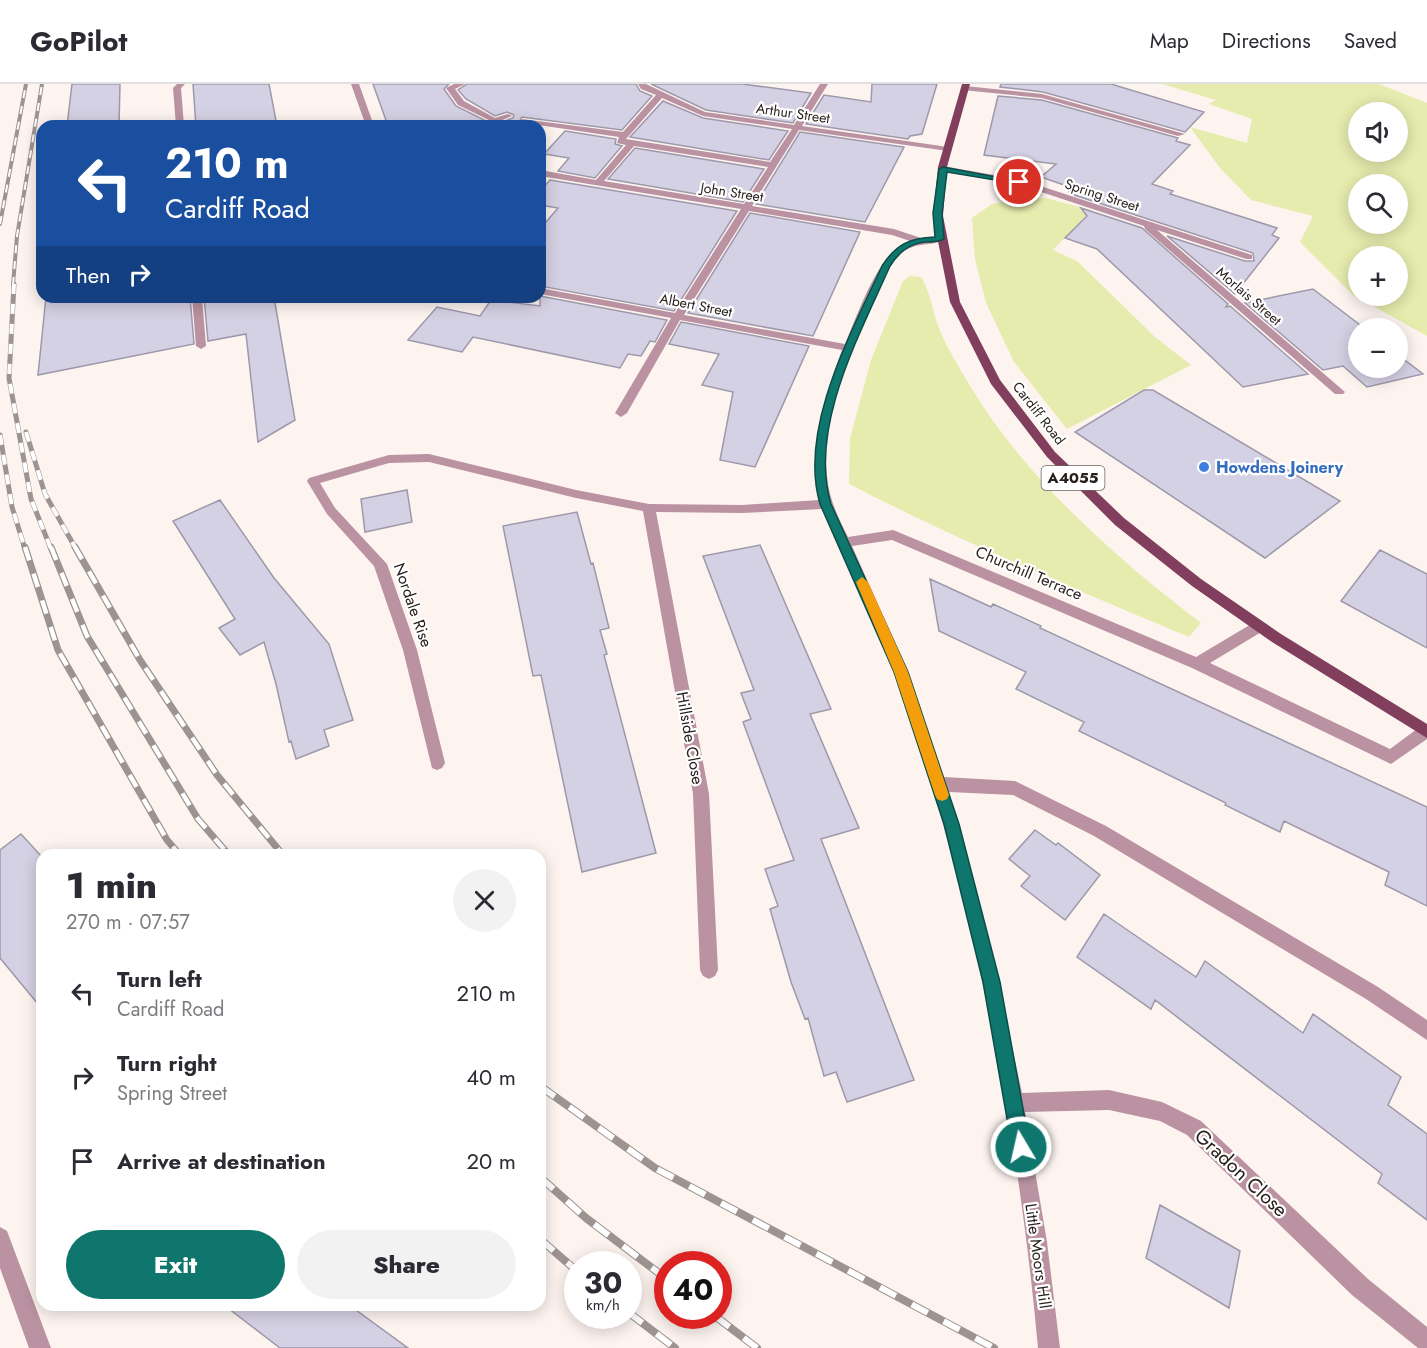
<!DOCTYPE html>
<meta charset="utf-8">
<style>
:root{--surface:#fff;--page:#f2f2f3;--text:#2b2b33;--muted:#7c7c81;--line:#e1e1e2;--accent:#0f766e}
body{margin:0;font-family:Jost,sans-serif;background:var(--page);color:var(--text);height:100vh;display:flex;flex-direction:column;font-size:22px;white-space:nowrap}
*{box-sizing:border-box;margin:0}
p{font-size:20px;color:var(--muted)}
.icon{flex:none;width:33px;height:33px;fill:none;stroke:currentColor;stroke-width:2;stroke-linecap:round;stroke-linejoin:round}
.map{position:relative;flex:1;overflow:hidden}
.panel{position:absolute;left:36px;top:765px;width:510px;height:462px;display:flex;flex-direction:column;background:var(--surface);border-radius:18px;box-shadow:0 3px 15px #0003}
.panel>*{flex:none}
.hud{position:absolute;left:36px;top:36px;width:510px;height:183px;border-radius:18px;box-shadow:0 3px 15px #0003;background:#1a4fa0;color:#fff;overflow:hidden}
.fabs{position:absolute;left:1348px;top:18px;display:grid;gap:12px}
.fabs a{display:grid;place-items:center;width:60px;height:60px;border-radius:50%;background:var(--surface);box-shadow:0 3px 15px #0003;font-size:30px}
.speed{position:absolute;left:564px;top:1167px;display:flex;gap:12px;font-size:30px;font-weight:700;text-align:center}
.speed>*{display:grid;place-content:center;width:78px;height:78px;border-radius:50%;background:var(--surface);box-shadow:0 3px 15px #0003;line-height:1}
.speed small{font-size:15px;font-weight:400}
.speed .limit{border:9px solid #d22;background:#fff;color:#111}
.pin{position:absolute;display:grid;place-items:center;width:51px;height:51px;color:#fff;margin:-26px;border:3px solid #fff;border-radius:50%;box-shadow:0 2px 6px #0007}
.me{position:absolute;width:66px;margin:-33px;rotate:351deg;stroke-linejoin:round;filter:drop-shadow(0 0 4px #0008)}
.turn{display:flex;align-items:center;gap:21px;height:126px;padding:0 30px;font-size:27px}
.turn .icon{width:78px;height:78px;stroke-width:2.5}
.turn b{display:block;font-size:42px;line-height:51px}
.then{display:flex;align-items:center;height:57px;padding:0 30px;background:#0003;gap:12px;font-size:22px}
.round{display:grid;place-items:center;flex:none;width:63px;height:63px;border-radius:32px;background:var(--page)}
.head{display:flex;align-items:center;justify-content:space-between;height:102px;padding:0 30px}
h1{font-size:36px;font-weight:800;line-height:45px}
.cta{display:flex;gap:12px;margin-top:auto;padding:12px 30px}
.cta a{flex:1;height:69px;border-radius:36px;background:var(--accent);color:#fff;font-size:24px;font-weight:800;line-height:69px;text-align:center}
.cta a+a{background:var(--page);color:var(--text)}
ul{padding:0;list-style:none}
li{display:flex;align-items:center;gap:18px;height:84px;padding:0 30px}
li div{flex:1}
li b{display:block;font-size:22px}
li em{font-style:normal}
header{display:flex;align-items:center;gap:36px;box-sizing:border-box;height:84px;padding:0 30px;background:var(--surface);border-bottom:2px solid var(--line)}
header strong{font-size:28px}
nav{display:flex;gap:33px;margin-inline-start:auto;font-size:21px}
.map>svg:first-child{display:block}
.green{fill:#e6ebae;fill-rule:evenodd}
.building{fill:#d5d1e4;stroke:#9d98aa;stroke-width:1.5}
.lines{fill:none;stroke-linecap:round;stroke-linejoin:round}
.minor{fill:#ba92a1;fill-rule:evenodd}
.major{fill:#813f5d;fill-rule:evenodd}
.rail-far3-casing{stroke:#9d9491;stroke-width:4}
.rail-far2-casing{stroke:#9d9491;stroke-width:5}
.rail-far1-casing{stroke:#9d9491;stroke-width:7}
.rail-casing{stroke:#9d9491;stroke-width:8}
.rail-far3{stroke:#fff;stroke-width:2;stroke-dasharray:8;stroke-linecap:butt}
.rail-far2{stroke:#fff;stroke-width:4;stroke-dasharray:10;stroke-linecap:butt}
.rail-far1{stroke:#fff;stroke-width:4.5;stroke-dasharray:14;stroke-linecap:butt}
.rail{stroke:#fff;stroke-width:6;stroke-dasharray:18;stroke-linecap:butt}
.route{fill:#0f766e;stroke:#0a4d48;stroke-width:1.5}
.slow{fill:#f59e0b}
.shop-dot{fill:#3f7fe0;stroke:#fff;stroke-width:2}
.labels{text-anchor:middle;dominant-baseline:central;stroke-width:4.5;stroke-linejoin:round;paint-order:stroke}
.far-street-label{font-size:14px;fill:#28201d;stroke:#fff}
.shield{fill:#fff;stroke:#686361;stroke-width:1.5}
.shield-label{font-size:15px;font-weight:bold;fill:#28201d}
.shop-label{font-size:16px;font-weight:bold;fill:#366cbe;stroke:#fff;text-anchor:start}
.street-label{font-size:16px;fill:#28201d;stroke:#fff}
.near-street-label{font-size:20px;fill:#28201d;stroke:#fff}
</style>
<header>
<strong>GoPilot</strong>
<nav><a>Map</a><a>Directions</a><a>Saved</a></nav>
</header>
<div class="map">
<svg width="1427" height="1264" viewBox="0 0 1427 1264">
<rect width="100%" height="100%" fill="#fdf4f0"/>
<path class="green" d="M1162,0H1379L1427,19V252L1353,211L1300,158L1313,132L1251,116L1220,84L1190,43L1247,59L1252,35L1209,20L1216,16ZM1359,28H1398V68H1359ZM1359,100H1398V140H1359ZM1359,172H1398V212H1359Z
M1046,114L1091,126L1053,166L1077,177L1155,253L1191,281L1067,345L1014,278L986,219L975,175L972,134L992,120L1016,115Z
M910,192L921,193C931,209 933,231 941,249C949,268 961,286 972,305C1028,397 1116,474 1201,539L1189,553C1074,505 960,457 849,400L850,355L871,276L903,197Z"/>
<path class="building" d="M72,0H120L119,42H67Z
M193,0H269L277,42H196Z
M373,0H449L444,5L456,22L494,41L513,34L514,31L507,28L495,32L466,15L458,6L467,0H636L640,7L652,12L622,46L522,33L519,38L530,42H388Z
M651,0H742L811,9L793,39L706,26Z
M872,0H937L922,50L910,52L908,55L806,40L824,11L871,18Z
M1001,0H1111L1204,28L1185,48L1043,8L1000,3Z
M998,12L1042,16L1178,54L1176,57L1190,61L1152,100L1173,107L1170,110L1277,144L1272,151L1279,154L1235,210L1167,152L1245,177H1254L1253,169L1071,110L1064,101L1041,93L1056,80L984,71Z
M663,17L703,34L788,47L769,76L630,53Z
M565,47L616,55L615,60L622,62L595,94L558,87L569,74L544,70Z
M800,48L904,63L865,138L756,120Z
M635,64L764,85L743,118L608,95Z
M550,96L737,127L674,227L540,202V145L558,124L540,121V107Z
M1081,124L1142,144L1228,220L1226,223L1230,222L1308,290L1243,303L1097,165L1065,154L1087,132Z
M750,129L860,148L813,252L688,229Z
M1313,205L1364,244H1359V284H1398V271L1423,290L1367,303L1343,282L1323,286L1245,219Z
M540,212L667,236L655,258L650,257L641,272L628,270L620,284L473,253L462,268L408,256L437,223L480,232L491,216L540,222Z
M46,213H190L194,260L38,291Z
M204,213H274L295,336L258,358L246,250L208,257Z
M681,238L809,262L755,383L720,376L733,308L702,301L719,270L669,260Z
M1144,306H1153L1340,417L1265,474L1075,348Z
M407,406L412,438L365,448L361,415Z
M220,416L274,494L329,560L353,636L324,646L329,662L296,675L291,657L289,658L276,600L264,558L240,571L219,544L235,535L173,437Z
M577,428L591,480L593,479L609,544L600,546L607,570L604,571L656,769L582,788L541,591L533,592L503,442Z
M760,461L831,625L810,630L859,744L821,755L914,996L847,1018L836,988L824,992L808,934L805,935L791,898L770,825L778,822L765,785L794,776L743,638L751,635L741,609L754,606L703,472Z
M1380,466L1427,490V564L1341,517Z
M930,495L991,523L993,520L1041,542L1040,544L1427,723V822L1385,801L1389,788L1284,737L1280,748L1225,721L1226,719L1079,647L1084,638L1016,605L1026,588L939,547Z
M1035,746L1056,761L1058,759L1100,791L1065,836L1021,802L1030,792L1009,775Z
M21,750L42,773V925L0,874V766Z
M1104,830L1196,893L1205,877L1303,949L1313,930L1401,993L1388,1021L1427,1050V1136L1378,1099L1382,1090L1155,916L1151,925L1077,873Z
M1160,1121L1240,1167L1229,1224L1146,1174Z
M224,1221H349L408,1264H280Z"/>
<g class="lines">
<path class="minor" d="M177,0H185L181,4L184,42H176L173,4Z
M351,0H359L374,42H366Z
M454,0H465L455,5L464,17L495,34L508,30L512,32L495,39L458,21L446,4Z
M638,0H646L705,28L794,41L820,0H828L802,42L948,63L952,65L948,67L799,46L752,122L894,145L921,154L940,152L945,155C933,163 915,157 902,169C888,181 882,200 875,216C850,269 820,332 827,392C829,415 838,433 848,453L893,446L898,448L1196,573L1253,539H1263L1265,543L1263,547L1210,579L1390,665L1421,642L1427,641V655L1391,680L1192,584L892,456L852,462L909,590L944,693L1015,697L1106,742L1378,903L1427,936V956L1366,915L1094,752L1013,711L949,708L994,877L1022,1009L1109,1006L1162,1018L1201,1037L1368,1195L1427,1243V1264H1418L1352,1211L1187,1051L1160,1037L1109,1026L1025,1028L1047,1158L1060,1264H1038C1018,1042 971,800 895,591C874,534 847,479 822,425L742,429L656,428L709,710L718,886L715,892L709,895L703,892L700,886L693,710L643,427L576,414L429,378L389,379L320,399L335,424L387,480L417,566L445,679L442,684L437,686L432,684L403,566L374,482L327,430L307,397L309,394L389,371L429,370L576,406L649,420L742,421L819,416C810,363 823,316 842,266L680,236L627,329L621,333L615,329L671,234L540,210V204L675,229L741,125L540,92V86L596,96L626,61L617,59L619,53L525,39L521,37L522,35L623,48L656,11L641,5ZM662,14L703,32L792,45L770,78L626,55ZM634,62L768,83L744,120L604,97ZM749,127L892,151L910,157C878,167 858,230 845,260L684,231Z
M965,2L1042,10L1185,50L1178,52L1042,14L962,6V2Z
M943,82L1022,96L1252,171V175H1246L1157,146L1345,308L1343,310H1335L1145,145L1144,142L1017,100L940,87V83Z
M192,213H202L206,262L201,265L196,262Z
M0,1143L7,1147L51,1264H29L0,1184Z"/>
<path class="major" d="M962,0H970L947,83L943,132L960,218L1000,296L1055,368L1124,434L1201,495L1281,550L1427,640V654L1272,558L1192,502L1115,441L1047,373L991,300L950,218L933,132L938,83Z"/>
<defs>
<path id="rail-far3" d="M0,140L26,0
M13,201L17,152L42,0"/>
<path id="rail-far2" d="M14,200L9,294L31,415L51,465
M26,348L45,410L76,465
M0,351L12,423L25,465"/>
<path id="rail-far1" d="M25,463L58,566L167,756L180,771
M51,463L87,552L198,735L229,771
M75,463L140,576L217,691L283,771"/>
<path id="rail" d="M540,1002L655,1084L994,1264
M540,1093L586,1134L668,1196
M540,1155L578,1188
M628,1228L675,1264
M715,1232L757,1264"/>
</defs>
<use href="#rail-far3" class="rail-far3-casing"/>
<use href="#rail-far2" class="rail-far2-casing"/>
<use href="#rail-far1" class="rail-far1-casing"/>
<use href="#rail" class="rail-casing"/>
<use href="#rail-far3" class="rail-far3"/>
<use href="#rail-far2" class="rail-far2"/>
<use href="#rail-far1" class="rail-far1"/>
<use href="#rail" class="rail"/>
</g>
<path class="route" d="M943,83L1023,98L1019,100L947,88L942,129L944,155C939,158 932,158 925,158C909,160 899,168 890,182C860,250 808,344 831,420L908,588L959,740L1000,898L1030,1063L1028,1069L1021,1072L1015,1069L1012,1063L983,898L944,740L894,588L820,420C798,345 851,249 882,182C896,160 910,154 935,153L933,129L939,85Z"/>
<path class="slow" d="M862,493L868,498L908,588L949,711L947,715L942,717L937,715L935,711L894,588L856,498Z"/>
<circle class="shop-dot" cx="1204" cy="383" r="6"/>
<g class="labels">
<g class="far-street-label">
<text transform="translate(793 29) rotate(8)">Arthur Street</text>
<text transform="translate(732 108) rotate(9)">John Street</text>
<text transform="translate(1102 111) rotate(18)">Spring Street</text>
<text transform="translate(1249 212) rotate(41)">Morlais Street</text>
<text transform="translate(696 221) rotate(11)">Albert Street</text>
<text transform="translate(1039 329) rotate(52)">Cardiff Road</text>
</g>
<rect class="shield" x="1041.5" y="382" width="63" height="24" rx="4.5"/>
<g class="shield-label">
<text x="1073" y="394">A4055</text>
</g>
<g class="shop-label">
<text x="1216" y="383">Howdens Joinery</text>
</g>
<g class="street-label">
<text transform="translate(1029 489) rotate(23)">Churchill Terrace</text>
<text transform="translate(413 521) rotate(71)">Nordale Rise</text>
<text transform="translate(690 654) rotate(80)">Hillside Close</text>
<text transform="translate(1038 1172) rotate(82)">Little Moors Hill</text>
</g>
<g class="near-street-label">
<text transform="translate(1241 1089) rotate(43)">Gradon Close</text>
</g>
</g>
</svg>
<div class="fabs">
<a><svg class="icon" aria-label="sound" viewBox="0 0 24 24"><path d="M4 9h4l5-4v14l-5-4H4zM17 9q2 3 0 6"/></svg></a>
<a><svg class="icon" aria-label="search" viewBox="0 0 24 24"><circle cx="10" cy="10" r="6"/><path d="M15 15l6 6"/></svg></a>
<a>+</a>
<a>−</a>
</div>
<div class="speed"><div>30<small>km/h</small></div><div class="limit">40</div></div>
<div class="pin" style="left:1019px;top:98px;background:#d93025"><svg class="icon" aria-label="arrive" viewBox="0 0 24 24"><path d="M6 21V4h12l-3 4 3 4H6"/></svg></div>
<svg class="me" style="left:1021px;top:1063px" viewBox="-20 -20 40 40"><circle r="17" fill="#0f766e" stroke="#fff" stroke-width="3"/><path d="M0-11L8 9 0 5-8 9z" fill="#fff"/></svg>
<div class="hud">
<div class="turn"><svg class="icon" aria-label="left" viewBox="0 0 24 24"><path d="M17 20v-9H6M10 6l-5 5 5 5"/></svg><div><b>210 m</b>Cardiff Road</div></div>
<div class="then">Then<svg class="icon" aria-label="right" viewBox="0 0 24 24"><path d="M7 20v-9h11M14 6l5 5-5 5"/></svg></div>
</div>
<section class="panel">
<div class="head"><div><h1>1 min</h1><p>270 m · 07:57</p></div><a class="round"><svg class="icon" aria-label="close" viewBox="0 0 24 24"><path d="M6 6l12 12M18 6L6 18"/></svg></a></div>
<ul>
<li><svg class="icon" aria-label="left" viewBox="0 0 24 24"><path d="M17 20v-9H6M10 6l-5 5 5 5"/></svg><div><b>Turn left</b><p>Cardiff Road</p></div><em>210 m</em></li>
<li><svg class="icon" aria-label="right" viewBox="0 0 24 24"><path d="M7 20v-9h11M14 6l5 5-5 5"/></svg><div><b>Turn right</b><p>Spring Street</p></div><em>40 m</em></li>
<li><svg class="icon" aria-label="arrive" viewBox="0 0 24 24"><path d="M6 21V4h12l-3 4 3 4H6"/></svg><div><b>Arrive at destination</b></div><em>20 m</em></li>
</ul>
<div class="cta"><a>Exit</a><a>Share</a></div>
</section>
</div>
